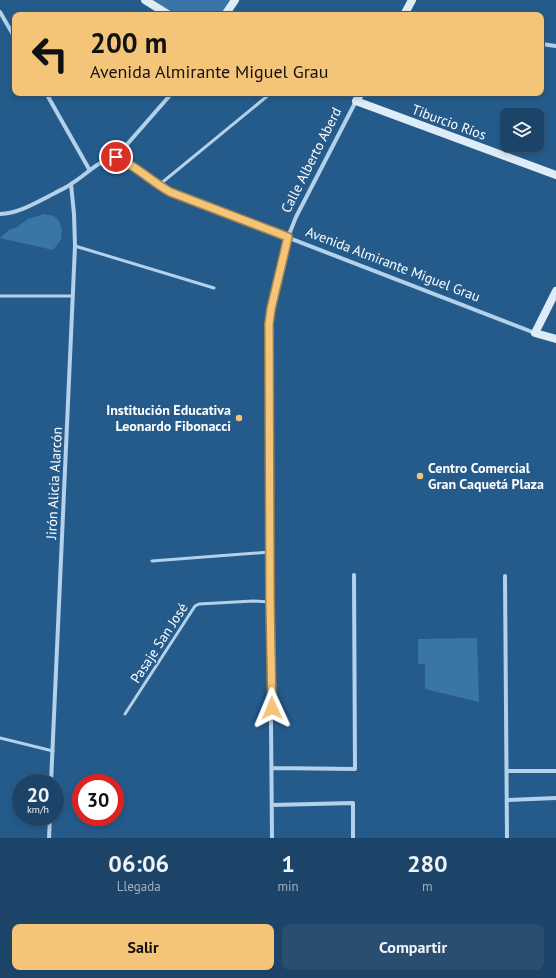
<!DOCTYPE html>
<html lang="es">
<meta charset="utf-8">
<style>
:root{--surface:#1c4468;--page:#294e71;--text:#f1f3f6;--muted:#a0b0c0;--line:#3a5c7c;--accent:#f4c578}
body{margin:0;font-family:"PT Sans",sans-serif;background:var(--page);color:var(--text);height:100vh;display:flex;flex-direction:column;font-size:15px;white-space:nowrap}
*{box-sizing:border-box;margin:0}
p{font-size:13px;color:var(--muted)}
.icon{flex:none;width:22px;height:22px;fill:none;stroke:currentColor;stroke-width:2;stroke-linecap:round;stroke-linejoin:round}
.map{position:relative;height:838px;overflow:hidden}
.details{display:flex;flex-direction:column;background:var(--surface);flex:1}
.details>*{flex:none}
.hud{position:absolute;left:12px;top:12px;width:532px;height:84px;border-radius:8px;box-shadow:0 2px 6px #0003,0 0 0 1px var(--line);background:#f4c578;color:#111;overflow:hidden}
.fabs{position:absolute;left:500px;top:108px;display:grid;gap:8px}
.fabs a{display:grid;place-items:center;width:44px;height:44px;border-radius:8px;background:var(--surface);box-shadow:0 2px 6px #0003,0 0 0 1px var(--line);font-size:20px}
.speed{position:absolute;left:12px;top:774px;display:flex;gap:8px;font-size:20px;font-weight:700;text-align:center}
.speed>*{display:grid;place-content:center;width:52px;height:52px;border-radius:50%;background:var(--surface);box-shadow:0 2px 6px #0003,0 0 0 1px var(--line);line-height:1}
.speed small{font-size:10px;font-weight:400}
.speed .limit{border:6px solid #d22;background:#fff;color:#111}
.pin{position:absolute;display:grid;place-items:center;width:34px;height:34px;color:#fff;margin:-17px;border:2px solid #fff;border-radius:50%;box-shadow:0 1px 4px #0007}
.me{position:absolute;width:44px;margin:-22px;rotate:359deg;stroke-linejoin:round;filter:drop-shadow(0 0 3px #0008)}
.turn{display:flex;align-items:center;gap:14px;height:84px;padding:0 12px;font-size:18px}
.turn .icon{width:52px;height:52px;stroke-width:2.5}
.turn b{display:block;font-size:28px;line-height:34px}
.eta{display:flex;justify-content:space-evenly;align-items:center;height:68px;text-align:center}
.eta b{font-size:24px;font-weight:700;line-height:28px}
.primary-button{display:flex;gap:8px;margin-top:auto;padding:8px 12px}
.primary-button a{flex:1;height:46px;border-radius:8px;background:var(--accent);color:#111;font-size:16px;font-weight:700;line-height:46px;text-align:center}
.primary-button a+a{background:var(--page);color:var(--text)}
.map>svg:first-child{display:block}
.green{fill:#3a75a8}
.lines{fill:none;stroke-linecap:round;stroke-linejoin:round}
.lane{stroke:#b3d1ea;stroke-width:3}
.street{stroke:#b3d1ea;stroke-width:4}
.secondary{stroke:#deecf8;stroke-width:8}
.route-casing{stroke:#9f804e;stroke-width:10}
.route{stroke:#f4c578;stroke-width:7}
.poi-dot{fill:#f4c578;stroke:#255b8b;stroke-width:1.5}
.labels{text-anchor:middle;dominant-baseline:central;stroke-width:3;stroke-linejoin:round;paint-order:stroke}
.street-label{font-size:14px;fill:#fff;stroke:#255b8b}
.poi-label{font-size:14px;font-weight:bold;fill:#fff;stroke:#255b8b;text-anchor:end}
</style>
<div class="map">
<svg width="556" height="838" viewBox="0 0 556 838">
<rect width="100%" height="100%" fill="#255b8b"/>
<path class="green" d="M145,0H235L225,15H169Z
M44,214L54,216L59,221L62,229L61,240L53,250L0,238L9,230L17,227L28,219Z
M477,638L479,702L425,689V664H418V639Z"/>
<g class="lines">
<path class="lane" d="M159,185L271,93
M75,246L214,288
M0,296H73
M152,561L270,552
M125,714L195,606L199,604L253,601L270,602
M0,738L53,751"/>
<path class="street" d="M0,12L15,38
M541,44L556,46
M46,93L89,169
M116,157C136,166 151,181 170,192L535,333
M0,214C20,213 37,202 55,193C60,190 66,188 71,184C89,173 94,163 116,157L172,93
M505,576L507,838
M272,768L355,769L354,575
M507,771H556
M51,783L75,246L74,214L71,184
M507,800L556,798
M272,805L353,803V838
M49,838L50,817
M272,838L270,602L269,324L288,237L296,217L356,101"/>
<path class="secondary" d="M145,0L169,15
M225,15L235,0
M404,15L412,0
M361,93L356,101L556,175
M556,291L535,333L556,339"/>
</g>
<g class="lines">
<defs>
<path id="route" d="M116,157C136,166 151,181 170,192L288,237L271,309L269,324L270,602L272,708"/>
</defs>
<use href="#route" class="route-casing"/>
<use href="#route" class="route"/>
</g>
<g class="poi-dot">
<circle cx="239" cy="418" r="4"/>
<circle cx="420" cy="476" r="4"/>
</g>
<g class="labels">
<g class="street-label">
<text transform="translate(449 122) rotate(20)">Tiburcio Ríos</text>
<text transform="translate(311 160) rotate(-63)">Calle Alberto Aberd</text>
<text transform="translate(393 264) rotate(21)">Avenida Almirante Miguel Grau</text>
<text transform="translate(54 483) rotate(-87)">Jirón Alicia Alarcón</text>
<text transform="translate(159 643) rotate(-57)">Pasaje San José</text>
</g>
<g class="poi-label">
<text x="231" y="410">Institución Educativa<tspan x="231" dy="16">Leonardo Fibonacci</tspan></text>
<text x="428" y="468" text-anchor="start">Centro Comercial<tspan x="428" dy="16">Gran Caquetá Plaza</tspan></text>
</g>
</g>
</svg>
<div class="fabs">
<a><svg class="icon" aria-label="layers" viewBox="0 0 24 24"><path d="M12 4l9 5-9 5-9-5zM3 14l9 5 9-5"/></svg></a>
</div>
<div class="speed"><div>20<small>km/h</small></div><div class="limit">30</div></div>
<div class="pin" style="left:116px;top:157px;background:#d93025"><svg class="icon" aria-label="arrive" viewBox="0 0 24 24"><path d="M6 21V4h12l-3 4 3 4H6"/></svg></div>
<svg class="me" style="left:272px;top:708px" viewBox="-20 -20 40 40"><path d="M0-17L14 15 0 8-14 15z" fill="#f4c578" stroke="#fff" stroke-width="4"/></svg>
<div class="hud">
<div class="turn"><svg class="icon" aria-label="left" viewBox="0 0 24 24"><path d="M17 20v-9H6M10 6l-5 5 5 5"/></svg><div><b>200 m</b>Avenida Almirante Miguel Grau</div></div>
</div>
</div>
<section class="details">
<div class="eta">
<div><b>06:06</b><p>Llegada</p></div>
<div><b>1</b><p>min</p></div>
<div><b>280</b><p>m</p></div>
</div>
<div class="primary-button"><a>Salir</a><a>Compartir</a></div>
</section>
